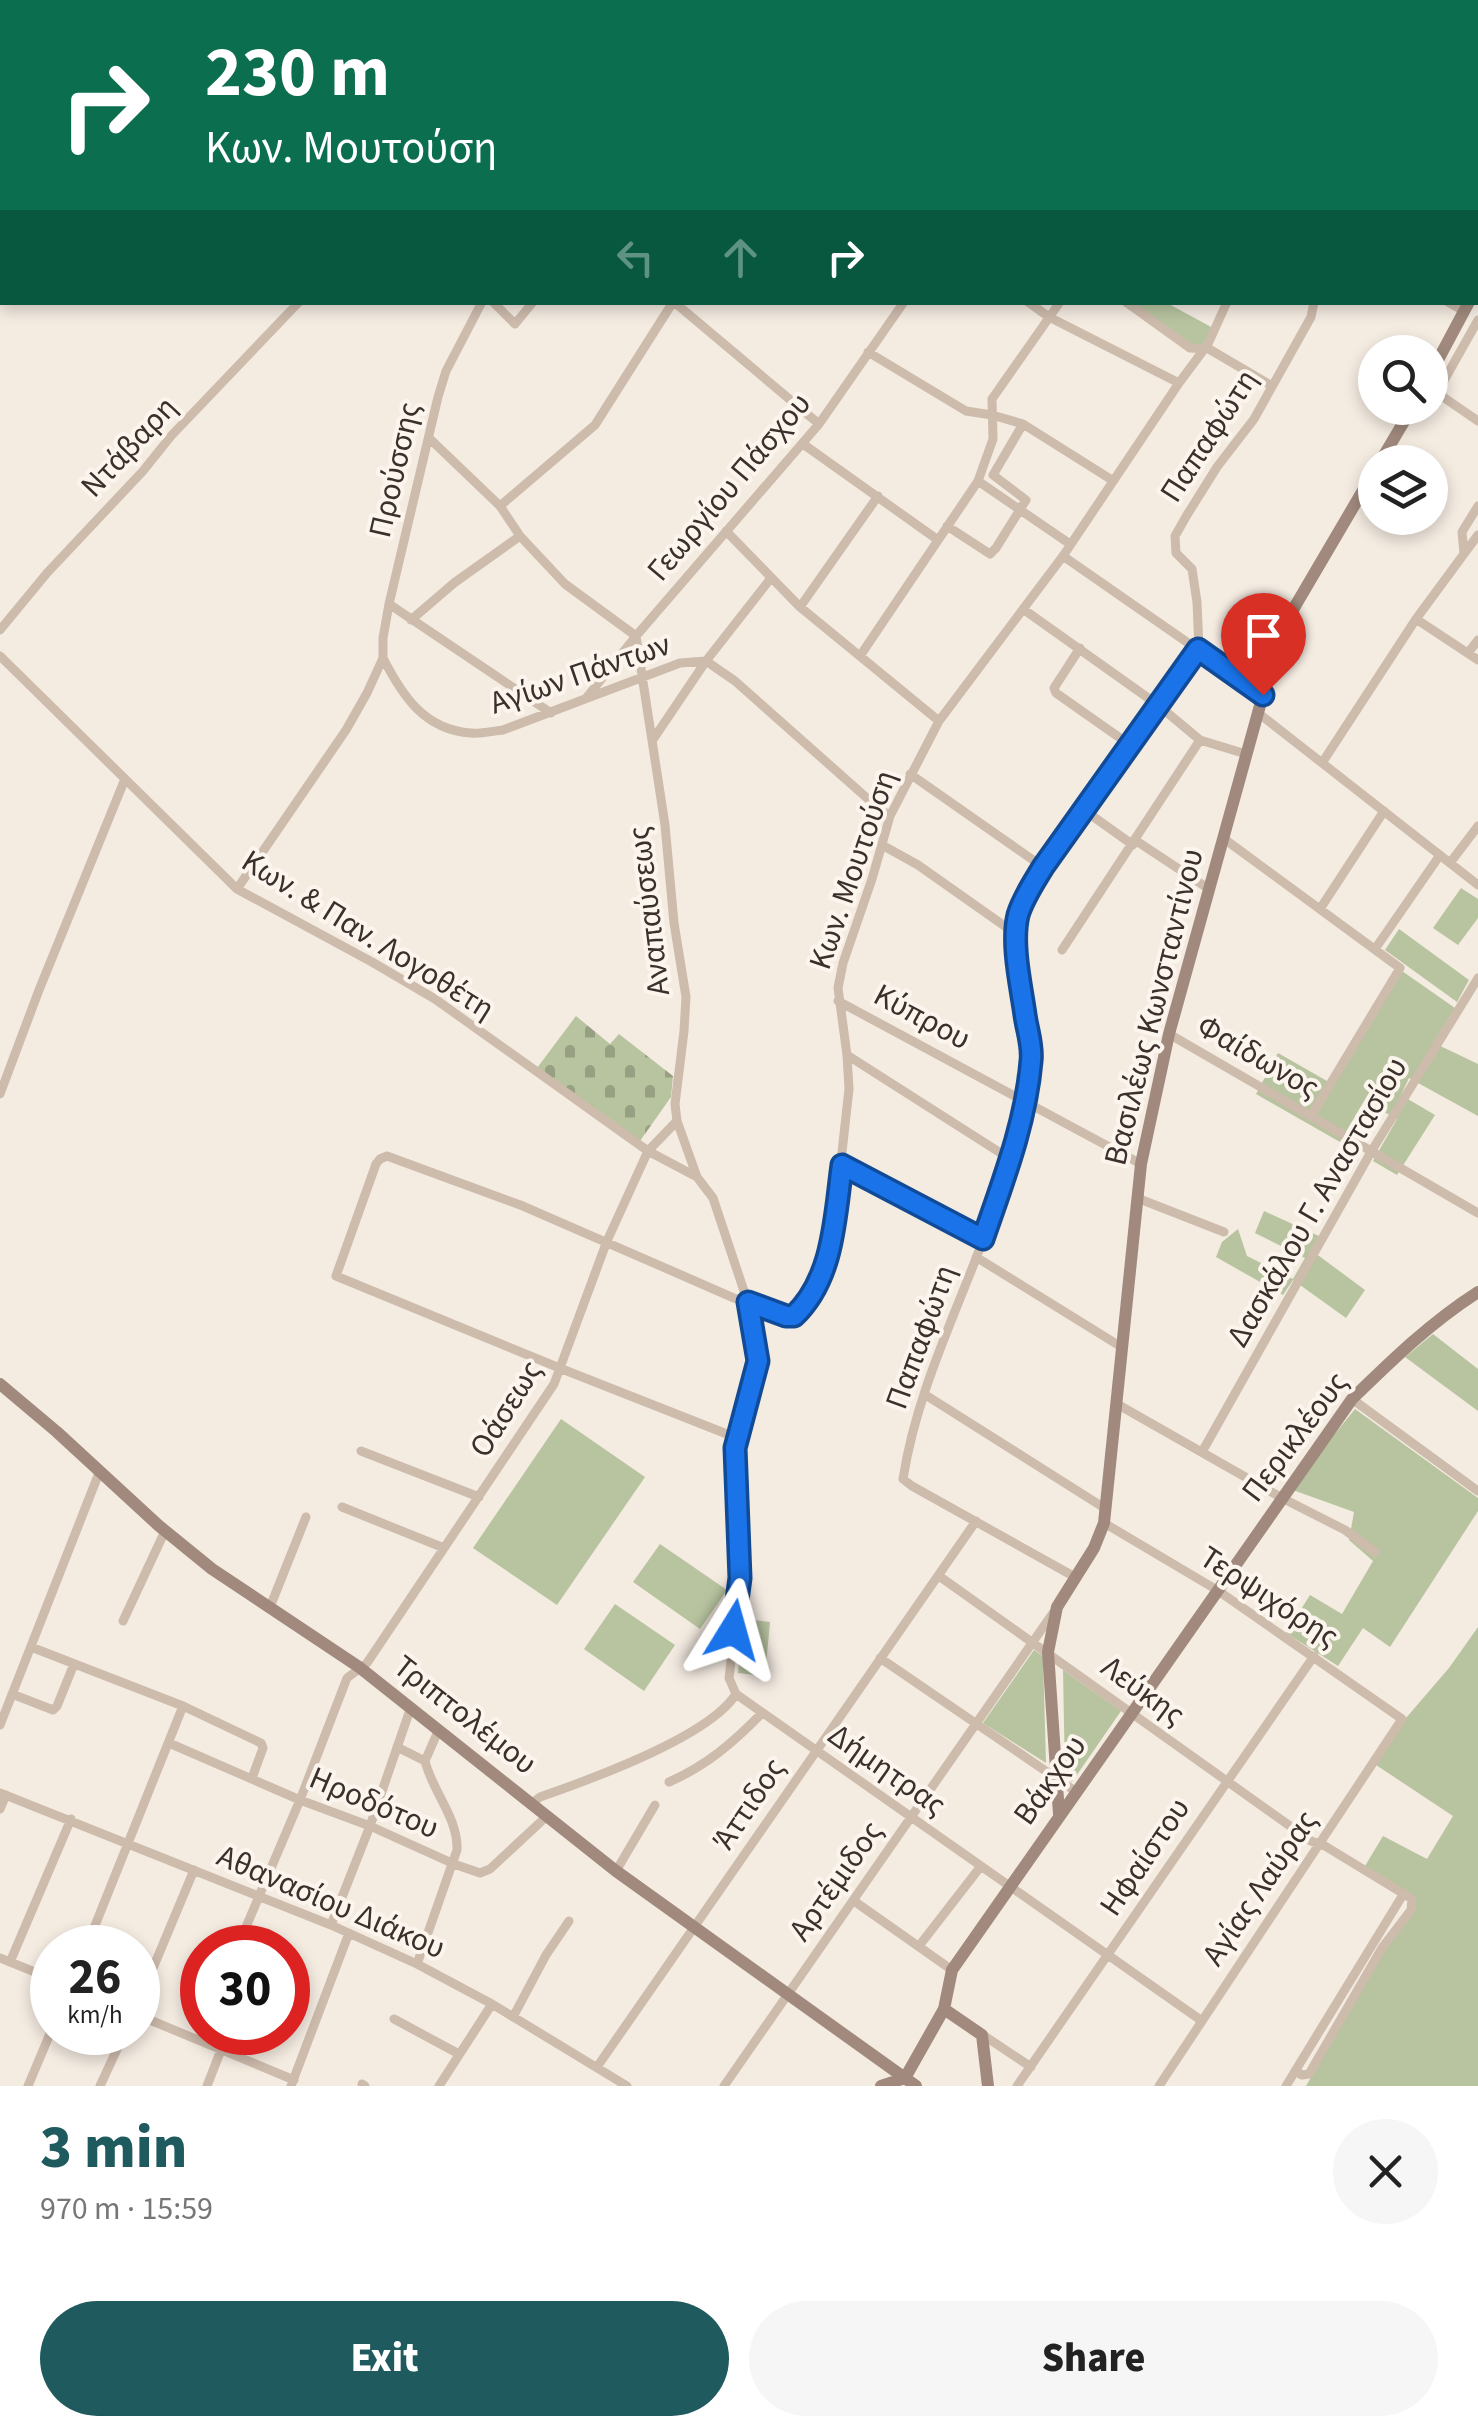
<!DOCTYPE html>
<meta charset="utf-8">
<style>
:root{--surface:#fff;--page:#f6f6f6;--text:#222;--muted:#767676;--accent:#1f5a5e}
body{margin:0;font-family:"Source Sans 3",sans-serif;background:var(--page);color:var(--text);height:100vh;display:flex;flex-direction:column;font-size:38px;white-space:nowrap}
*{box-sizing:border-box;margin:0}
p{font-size:32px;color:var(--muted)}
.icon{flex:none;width:55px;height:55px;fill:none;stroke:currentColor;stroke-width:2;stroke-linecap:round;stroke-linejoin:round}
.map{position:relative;height:2086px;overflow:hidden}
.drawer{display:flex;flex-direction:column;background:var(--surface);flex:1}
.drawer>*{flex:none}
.top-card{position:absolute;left:0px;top:0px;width:1480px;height:305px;box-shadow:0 5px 15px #0003;background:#0b6e4f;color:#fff;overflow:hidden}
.buttons{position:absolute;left:1358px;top:335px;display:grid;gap:20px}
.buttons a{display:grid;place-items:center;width:90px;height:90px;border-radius:50%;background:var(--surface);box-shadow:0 5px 15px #0003;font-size:50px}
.speed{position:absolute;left:30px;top:1925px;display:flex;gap:20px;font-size:50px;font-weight:700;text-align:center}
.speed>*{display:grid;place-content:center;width:130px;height:130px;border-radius:50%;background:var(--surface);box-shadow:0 5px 15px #0003;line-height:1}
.speed small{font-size:25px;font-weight:400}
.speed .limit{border:15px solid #d22;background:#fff;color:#111}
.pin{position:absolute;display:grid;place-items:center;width:85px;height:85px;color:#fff;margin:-102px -42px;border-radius:50% 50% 50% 0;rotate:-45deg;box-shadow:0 0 10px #0007}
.pin .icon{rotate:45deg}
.me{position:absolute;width:110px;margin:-55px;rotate:8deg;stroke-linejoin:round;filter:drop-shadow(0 0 8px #0008)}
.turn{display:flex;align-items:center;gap:35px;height:210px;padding:0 40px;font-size:45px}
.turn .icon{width:130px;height:130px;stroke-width:2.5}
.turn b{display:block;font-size:70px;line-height:85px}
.lanes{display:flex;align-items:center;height:95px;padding:0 40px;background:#0003;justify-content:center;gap:50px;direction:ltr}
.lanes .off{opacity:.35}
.round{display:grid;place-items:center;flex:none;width:105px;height:105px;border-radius:52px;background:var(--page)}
.head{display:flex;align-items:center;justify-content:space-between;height:170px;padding:0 40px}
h1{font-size:60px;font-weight:800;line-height:75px;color:var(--accent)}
.primary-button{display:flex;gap:20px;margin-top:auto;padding:20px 40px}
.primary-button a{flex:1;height:115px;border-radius:60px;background:var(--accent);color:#fff;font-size:40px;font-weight:800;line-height:115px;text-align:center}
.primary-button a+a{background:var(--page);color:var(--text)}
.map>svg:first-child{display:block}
.green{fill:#b8c4a0}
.cemetery{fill:url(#cemetery-stones)}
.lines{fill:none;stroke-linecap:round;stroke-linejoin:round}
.street{stroke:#cdbbac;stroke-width:9}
.secondary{stroke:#a18a7d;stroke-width:12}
.primary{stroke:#7d675c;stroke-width:14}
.route-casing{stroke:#114b97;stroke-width:25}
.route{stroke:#1a73e8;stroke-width:18}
.labels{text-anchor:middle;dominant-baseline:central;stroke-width:8;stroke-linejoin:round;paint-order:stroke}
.street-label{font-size:32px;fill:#3b302b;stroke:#fbf5ee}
</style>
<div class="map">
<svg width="1478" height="2086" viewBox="0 0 1478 2086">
<defs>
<pattern id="cemetery-stones" width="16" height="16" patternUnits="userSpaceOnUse" patternTransform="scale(2.5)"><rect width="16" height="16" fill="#b8c4a0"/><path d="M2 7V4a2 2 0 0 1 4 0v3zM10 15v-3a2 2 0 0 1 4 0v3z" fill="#97a083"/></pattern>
</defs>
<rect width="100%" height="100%" fill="#f4ebe1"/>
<path class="green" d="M1133,303H1167L1213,328L1203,344L1193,346Z
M1461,888L1478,899V918L1458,945L1433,928Z
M1399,929L1469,980L1457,1002L1385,950Z
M1402,971L1455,1008L1434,1043L1478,1064V1116L1409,1078L1401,1095L1435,1115L1397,1175L1373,1161L1397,1119L1364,1101L1340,1142L1256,1094L1278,1053L1334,1085Z
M1264,1211L1319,1236L1311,1250L1365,1290L1346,1318L1293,1280L1283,1295L1216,1257L1222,1242L1238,1229L1247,1256L1293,1279L1305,1258L1255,1233Z
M1433,1334L1478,1369V1411L1405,1357Z
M1355,1409L1478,1498V1511L1390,1647L1363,1628L1338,1666L1286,1633L1310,1595L1342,1614L1373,1561L1349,1540L1354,1512L1290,1489Z
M561,1419L645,1477L557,1605L473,1548Z
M660,1544L727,1590L700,1629L633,1582Z
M615,1604L675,1645L644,1691L584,1649Z
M743,1619L770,1622L765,1676L738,1673Z
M1478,1627V2086H1306L1387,1945L1416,1908L1365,1866L1383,1836L1427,1859L1453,1816L1376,1765L1406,1718L1449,1668Z
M1034,1650L1043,1656L1046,1763L983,1723Z
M1063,1670L1121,1711L1072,1782L1065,1776Z"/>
<path class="cemetery" d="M576,1016L610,1044L619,1034L673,1076L671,1097L640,1141L537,1068Z"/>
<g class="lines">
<path class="street" d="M314,0L326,2
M755,0L766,2
M168,2L169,0
M0,293L2,289
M493,302L515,324L533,302
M674,302L819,424
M1028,302L1049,317L1179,383
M1126,302L1190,348L1209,349L1272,386
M1448,302L1464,311
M868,352L966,411L992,415L1023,424L1112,480
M1430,388L1478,421
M1437,393L1478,320
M429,438L500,506L520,536L565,584L636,636L665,825L674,923L686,997L684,1031L675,1104L677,1121L697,1177L713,1198L748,1303L758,1361L735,1449L741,1577L729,1678L736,1694
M803,444L938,540
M978,481L1070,544
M500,506L595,425L673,302
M947,526L990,554L996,548L1026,500L993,475L1023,424
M726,531L800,607L939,721
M1464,553L1462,532L1478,506
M1063,556L1263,695
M389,604L551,713
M800,607L878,496
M1023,609L1158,705L1200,740L1246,754
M1416,619L1478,660
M411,620L454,583L520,536
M0,630L47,573L143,471L171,436L299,302
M1080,648L1054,688L1056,693L1130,745
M1468,653L1478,640
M0,656L237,889L372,962L435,999L648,1151L697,1177
M860,656L978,481L993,439L992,399L1060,302
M383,658C402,695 424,730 471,733C481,734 493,731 503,730L680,663L706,661L735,681L877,807L890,816
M587,697L636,636L819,424L904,302
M1257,712L1478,885
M652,741L706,661L771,578
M1322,763L1416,619L1478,535
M910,774L1043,867
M1084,810L1133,845
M1223,838L1400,968L1311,1116
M1135,840L1209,889
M882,845L918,865L1016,934
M1450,863L1478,826
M237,889L346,730L367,693L383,658V638L389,604L438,397L446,371L482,302
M1320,909L1384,811
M1375,949L1440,855
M1062,950L1200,740
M838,1001L1141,1164
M1169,1034L1478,1213
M847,1055L1010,1159
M0,1094L39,990L125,779
M842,1165L983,1239
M1137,1198L1224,1232
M976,1257L1123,1348
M924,1394L1106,1509
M1352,1399L1478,1491
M1117,1404L1282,1498L1345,1530L1375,1552
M737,1438L562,1369L336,1276L376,1164L380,1159L387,1156L523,1206L734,1298L786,1316H794L815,1288L826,1263L834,1224L849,1089L847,1055L838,988L843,963L872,879L890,816L939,721L1063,556L1179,383L1208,344L1227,302
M361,1451L479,1497
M1202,1452L1371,1152L1478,978
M342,1507L444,1548
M1104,1523L1217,1590L1402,1719L1159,2086
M939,1576L1311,1841L1325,1846L1412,1899L1411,1910L1382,1948L1309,2074L1302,2075L1295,2071
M1075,1577L912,1486L903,1479C915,1401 949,1328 977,1256C998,1199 1018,1140 1029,1080C1036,1039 1020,995 1018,952C1017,940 1016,927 1019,915C1023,898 1034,882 1043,867L1199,649L1197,602L1192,569L1176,553L1175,536L1187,515L1217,467L1254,419L1311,317L1314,302
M270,1607L306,1517
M123,1621L165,1531
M31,1647L183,1706L261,1743L263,1748L252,1778
M880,1658L1075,1791
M12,1694L53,1710L57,1706L74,1664
M736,1694L1202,2021
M0,1725L99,1473
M169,1743L300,1800L370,1826L454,1864L480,1873L490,1869L547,1816
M397,1747L425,1761
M669,1782C706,1766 734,1742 762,1713
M0,1793L331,1925L417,1964L492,2004L627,2086
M531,1804L540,1797C589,1780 709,1737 736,1694
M0,1809L6,1795
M616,1871L655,1805
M854,1901L952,1970
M331,1925L370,1826L411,1707
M919,1946L981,1866
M86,1948L183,1706
M237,1948L300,1800L347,1678L367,1663L554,1384L607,1241L648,1151L677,1121
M0,1958L52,1979
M10,1962L71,1819
M417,1964L457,1850C458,1817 433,1793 425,1761L439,1729
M138,2004L194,1870
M138,2015L294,2080
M513,2017L546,1955L569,1921
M394,2019L459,2054
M983,2035L1031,2067
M597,2067L976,1521
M362,2084L365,2086
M28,2086L52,2029
M100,2086L125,2032
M207,2086L221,2050
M291,2086L349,1933
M439,2086L492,2004
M724,2086L1053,1613
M1017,2086L1314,1656
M1286,2086L1404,1893"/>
<path class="secondary" d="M1478,272V270
M1478,290V289
M1430,375L1469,302
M1380,462L1412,408
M0,1384L57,1432L158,1525L212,1569L359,1667L616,1871L916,2086
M1059,1814L1048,1652L1057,1607L1094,1548L1104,1523L1141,1164L1169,1034L1274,655L1294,608L1375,470
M944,2009L982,2035L988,2086
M905,2078L944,2009L952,1970L1352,1399C1392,1360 1431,1322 1478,1292
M881,2086L905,2078"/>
<path class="primary" d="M485,0L498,2
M584,0L596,2
M1478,100V101
M1478,154V153"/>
</g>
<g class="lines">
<defs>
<path id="route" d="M733,1630L740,1578L735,1448L758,1361L748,1302L786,1316H794C834,1278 835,1216 842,1165L983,1239C1003,1181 1026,1122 1031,1061C1033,1046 1027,1030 1025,1015C1021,986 1011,944 1018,915C1023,898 1034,882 1043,867L1198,649L1263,695"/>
</defs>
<use href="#route" class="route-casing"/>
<use href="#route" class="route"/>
</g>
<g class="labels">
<g class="street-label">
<text transform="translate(1209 436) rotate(-57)">Παπαφώτη</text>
<text transform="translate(129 447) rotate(-47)">Ντάβαρη</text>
<text transform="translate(395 470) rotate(-77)">Προύσσης</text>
<text transform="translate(729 487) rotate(-50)">Γεωργίου Πάσχου</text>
<text transform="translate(580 674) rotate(-19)">Αγίων Πάντων</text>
<text transform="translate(853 870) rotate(-71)">Κων. Μουτούση</text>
<text transform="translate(649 911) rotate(-97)">Αναπαύσεως</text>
<text transform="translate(368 935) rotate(32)">Κων. &amp; Παν. Λογοθέτη</text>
<text transform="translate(1154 1007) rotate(-76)">Βασιλέως Κωνσταντίνου</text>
<text transform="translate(922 1017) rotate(28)">Κύπρου</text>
<text transform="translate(1258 1057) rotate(30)">Φαίδωνος</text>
<text transform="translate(1317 1202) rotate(-60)">Δασκάλου Γ. Αναστασίου</text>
<text transform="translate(921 1337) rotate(-70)">Παπαφώτη</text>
<text transform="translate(506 1409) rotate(-58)">Οάσεως</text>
<text transform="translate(1295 1437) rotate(-53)">Περικλέους</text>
<text transform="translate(1269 1597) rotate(33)">Τερψιχόρης</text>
<text transform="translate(1143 1691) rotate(36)">Λεύκης</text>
<text transform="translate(465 1715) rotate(38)">Τριπτολέμου</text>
<text transform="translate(887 1770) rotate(35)">Δήμητρας</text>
<text transform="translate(1050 1780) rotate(-55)">Βάκχου</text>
<text transform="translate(374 1803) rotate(23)">Ηροδότου</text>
<text transform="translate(749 1804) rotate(-56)">Άττιδος</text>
<text transform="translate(1145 1857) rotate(-56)">Ηφαίστου</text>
<text transform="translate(836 1881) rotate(-55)">Αρτέμιδος</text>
<text transform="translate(1260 1888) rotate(-56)">Αγίας Λαύρας</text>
<text transform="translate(331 1902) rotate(23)">Αθανασίου Διάκου</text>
</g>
</g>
</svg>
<div class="buttons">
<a><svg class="icon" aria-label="search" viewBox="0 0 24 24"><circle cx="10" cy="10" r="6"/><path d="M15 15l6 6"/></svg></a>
<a><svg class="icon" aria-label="layers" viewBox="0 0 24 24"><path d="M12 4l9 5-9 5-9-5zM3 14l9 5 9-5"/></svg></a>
</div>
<div class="speed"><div>26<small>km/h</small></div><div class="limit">30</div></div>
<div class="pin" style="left:1263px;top:695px;background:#d93025"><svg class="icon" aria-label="arrive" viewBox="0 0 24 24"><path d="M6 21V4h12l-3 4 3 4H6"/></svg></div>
<svg class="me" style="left:733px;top:1630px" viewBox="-20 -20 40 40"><path d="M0-17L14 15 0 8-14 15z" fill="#1a73e8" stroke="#fff" stroke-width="4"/></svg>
<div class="top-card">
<div class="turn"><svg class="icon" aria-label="right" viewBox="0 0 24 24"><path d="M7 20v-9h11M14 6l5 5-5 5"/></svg><div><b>230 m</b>Κων. Μουτούση</div></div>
<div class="lanes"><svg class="icon off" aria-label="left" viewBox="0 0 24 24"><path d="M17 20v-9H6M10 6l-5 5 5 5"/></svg><svg class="icon off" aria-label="ahead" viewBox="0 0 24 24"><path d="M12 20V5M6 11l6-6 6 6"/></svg><svg class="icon" aria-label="right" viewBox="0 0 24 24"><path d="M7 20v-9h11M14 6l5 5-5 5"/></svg></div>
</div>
</div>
<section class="drawer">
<div class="head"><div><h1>3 min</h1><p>970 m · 15:59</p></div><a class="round"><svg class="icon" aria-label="close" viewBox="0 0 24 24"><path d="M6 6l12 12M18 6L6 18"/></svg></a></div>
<div class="primary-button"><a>Exit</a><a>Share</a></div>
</section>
